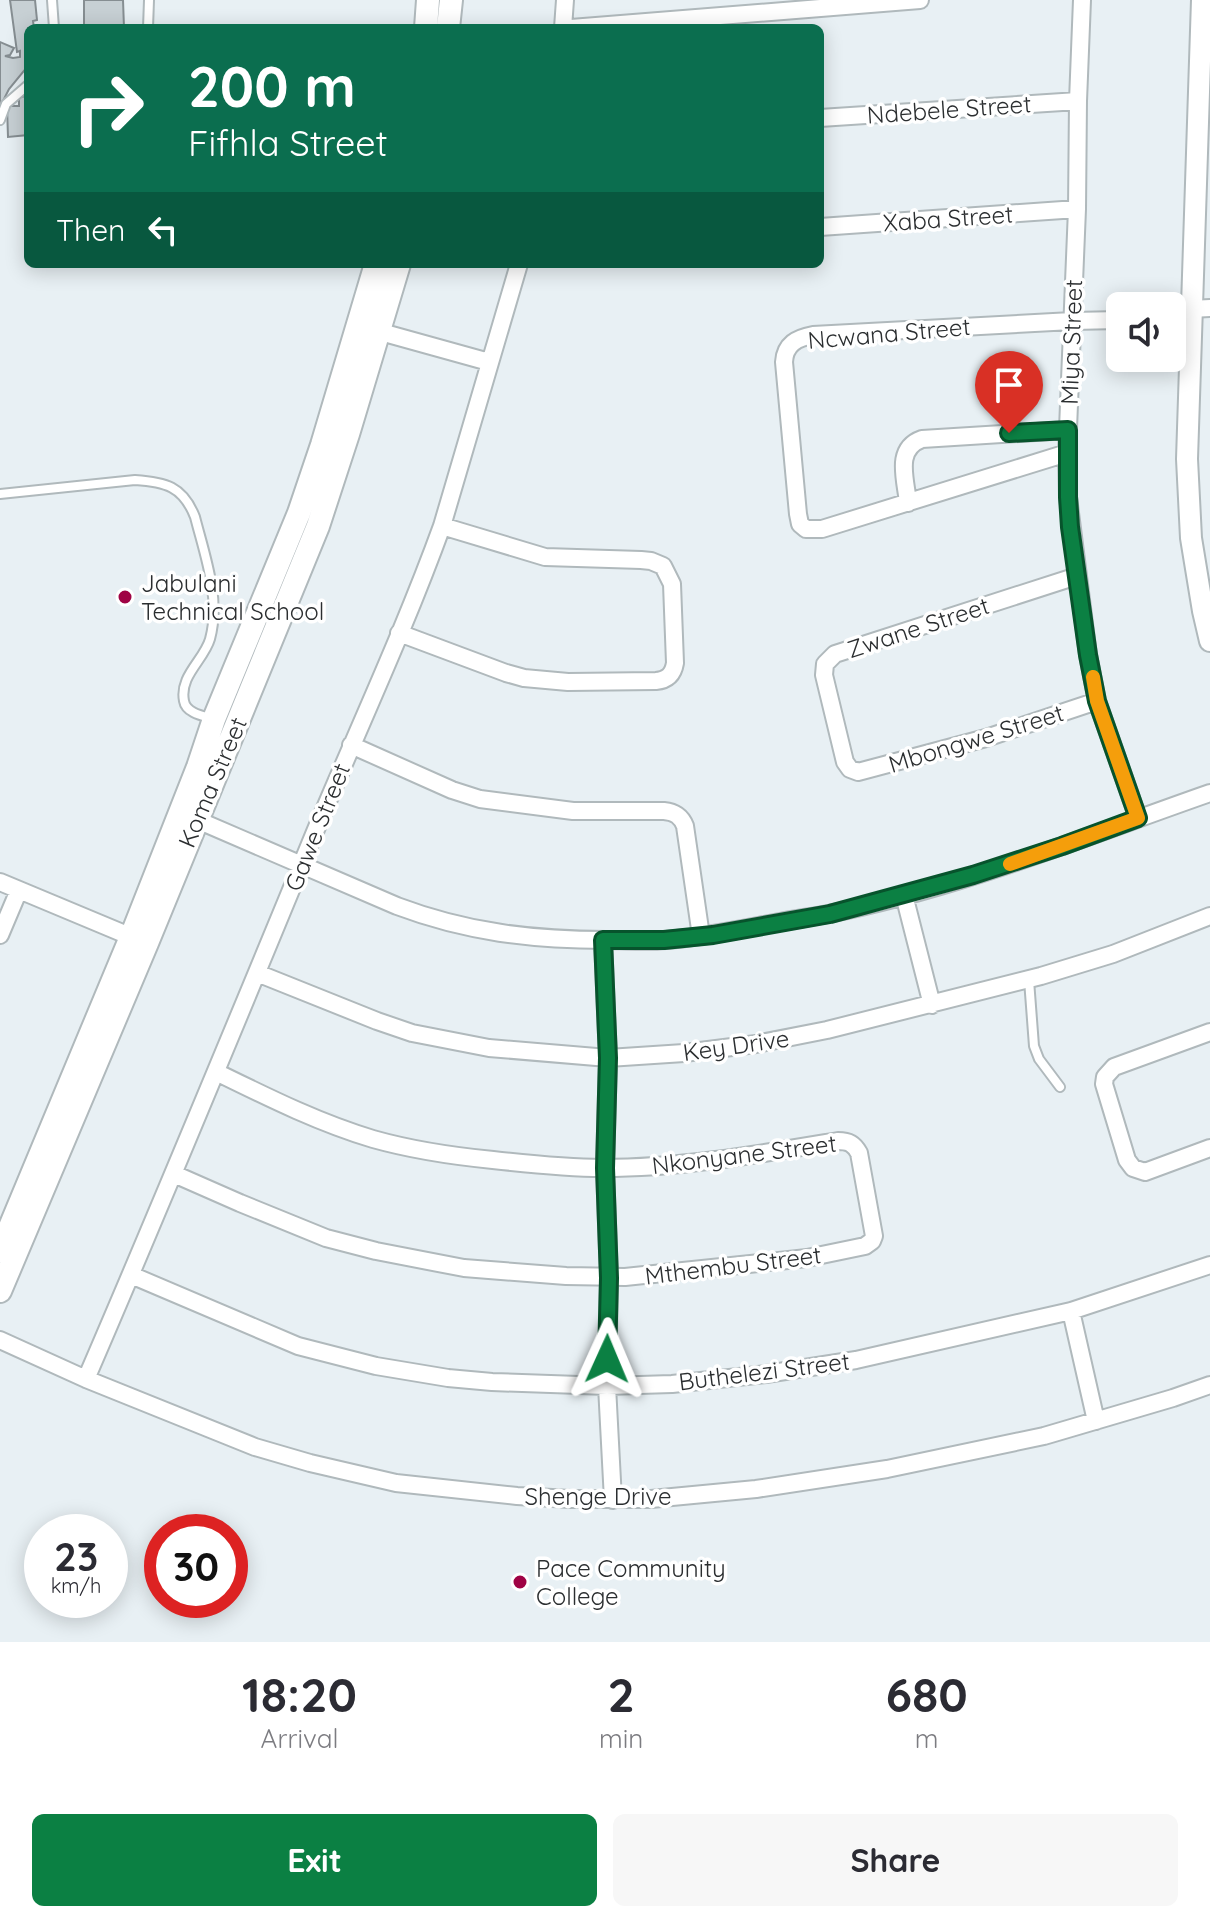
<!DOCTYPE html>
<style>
:root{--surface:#fff;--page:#f7f7f7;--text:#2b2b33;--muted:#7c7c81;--accent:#0b8043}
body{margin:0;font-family:Quicksand,sans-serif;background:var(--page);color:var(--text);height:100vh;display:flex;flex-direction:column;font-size:30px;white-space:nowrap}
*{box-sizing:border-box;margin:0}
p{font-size:26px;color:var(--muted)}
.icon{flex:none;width:44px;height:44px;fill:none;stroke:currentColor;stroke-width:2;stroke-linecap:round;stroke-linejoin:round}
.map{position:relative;height:1642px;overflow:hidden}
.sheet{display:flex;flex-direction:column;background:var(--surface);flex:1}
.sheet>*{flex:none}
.top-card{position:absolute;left:24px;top:24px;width:800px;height:244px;border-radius:12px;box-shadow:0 4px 20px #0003;background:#0b6e4f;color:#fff;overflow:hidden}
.tools{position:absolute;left:1106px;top:292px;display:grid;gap:16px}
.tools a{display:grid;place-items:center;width:80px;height:80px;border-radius:12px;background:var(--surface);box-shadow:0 4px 20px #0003;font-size:40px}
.speed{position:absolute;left:24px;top:1514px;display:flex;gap:16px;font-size:40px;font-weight:700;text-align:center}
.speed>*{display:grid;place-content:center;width:104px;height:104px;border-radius:50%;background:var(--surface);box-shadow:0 4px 20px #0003;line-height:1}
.speed small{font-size:20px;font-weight:400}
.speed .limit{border:12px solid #d22;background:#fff;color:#111}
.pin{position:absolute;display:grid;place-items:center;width:68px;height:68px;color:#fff;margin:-82px -34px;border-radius:50% 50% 50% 0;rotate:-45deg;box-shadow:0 0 8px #0007}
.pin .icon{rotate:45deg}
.me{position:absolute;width:88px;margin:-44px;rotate:1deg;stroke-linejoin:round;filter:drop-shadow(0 0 6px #0008)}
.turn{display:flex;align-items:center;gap:28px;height:168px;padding:0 32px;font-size:36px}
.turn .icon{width:104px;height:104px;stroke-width:2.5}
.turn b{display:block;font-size:56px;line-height:68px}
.then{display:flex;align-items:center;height:76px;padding:0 32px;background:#0003;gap:16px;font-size:30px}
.eta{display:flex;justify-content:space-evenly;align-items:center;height:136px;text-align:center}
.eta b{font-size:48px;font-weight:700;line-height:56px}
.action{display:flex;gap:16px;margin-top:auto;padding:16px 32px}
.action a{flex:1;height:92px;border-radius:12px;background:var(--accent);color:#fff;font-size:32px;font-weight:700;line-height:92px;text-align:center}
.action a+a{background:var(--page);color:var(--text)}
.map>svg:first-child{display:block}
.building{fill:#c7d0d4;stroke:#868e92;stroke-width:2}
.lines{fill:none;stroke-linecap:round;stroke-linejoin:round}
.service-casing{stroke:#b0b9bc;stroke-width:12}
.minor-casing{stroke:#b0b9bc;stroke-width:20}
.tertiary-casing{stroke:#b0b9bc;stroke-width:24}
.secondary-casing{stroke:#b0b9bc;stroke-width:26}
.service{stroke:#fff;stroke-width:8}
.minor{stroke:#fff;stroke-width:16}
.tertiary{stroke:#fff;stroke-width:20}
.secondary{stroke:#fff;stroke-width:22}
.route-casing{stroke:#07532c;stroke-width:20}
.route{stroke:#0b8043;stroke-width:14}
.slow{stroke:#f59e0b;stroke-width:14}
.poi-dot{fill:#9f0244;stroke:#fff;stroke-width:3}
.labels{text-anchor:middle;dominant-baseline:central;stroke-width:7;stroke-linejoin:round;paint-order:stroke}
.street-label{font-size:24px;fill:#2b2e30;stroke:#fff}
.poi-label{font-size:24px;fill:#2b2e30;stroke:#fff;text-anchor:start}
</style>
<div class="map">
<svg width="1210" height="1642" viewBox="0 0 1210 1642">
<rect width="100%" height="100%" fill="#e8f0f4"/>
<path class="building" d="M10,0H35L37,20L33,21L34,28H28V66L9,89L2,103L0,102V42L14,48L10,55L5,56L13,58L20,57V51L17,52Z
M84,0H123L124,28H84Z
M28,96V135L8,137L7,106H19V97Z"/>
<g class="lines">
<defs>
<path id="service" d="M52,0L54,28
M148,28L149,0
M0,120L6,104L28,85
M0,494L135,480C165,482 183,486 195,517C205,556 221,599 210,639C204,660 179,676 184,701C186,713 203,716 213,719
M1029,980L1034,1046L1039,1059L1060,1087"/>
<path id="minor" d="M1082,0L1078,101L1077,209L1067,453L1068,497L1088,655L1097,701L1138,818
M563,28L565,0
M571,28L920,0
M820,118L1078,101
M820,227L1077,209
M1191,309L1210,308
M1172,319H1190
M370,329L489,362
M1067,453L822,529H806L800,524L798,514L784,362C785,344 797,338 813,335L1072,321L1120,320
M908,503C906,480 894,449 922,439L1068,430
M1077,576L835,654L825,664L824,675L845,762L850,769L858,772L986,738L1097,701
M399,633L506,673L524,678L568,682L656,681C667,680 673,675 675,663L672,584L663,566L651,561L641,560L545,557L442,526
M351,745L452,790L480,799L573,811H664C675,812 681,816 685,826L701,936
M188,816L397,906C466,932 532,940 606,940C626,940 646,942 666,940C705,937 742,929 780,922C796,919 812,917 828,914C959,888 1084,837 1210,793
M0,882L139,940
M904,895L932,1005
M0,935L19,890
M603,940L608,1058L605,1168L609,1278L607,1386L613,1500
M257,973L377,1021L412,1033L489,1048L608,1058L684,1053L756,1044L827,1030L1041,976L1113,954L1210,916
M1210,1032L1114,1067L1105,1077L1104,1084L1127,1160L1133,1168L1145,1172L1210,1148
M174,1174L240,1203L326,1238L376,1251L464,1268L566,1276L625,1277L807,1258L865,1246L872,1241L874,1236L859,1153C854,1144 849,1141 838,1141C760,1154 681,1168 602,1168C566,1168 529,1164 493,1160C452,1156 412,1150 373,1139C319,1123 267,1097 216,1072
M131,1275L298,1346L376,1366L448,1378L492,1382L607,1386L672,1384L766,1374L856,1360L1071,1311L1210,1265
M1071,1311L1096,1421
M0,1340L86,1379L255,1447L310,1463L396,1483L517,1496L570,1499H651L756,1489L887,1469L1044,1436L1173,1398L1210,1385
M86,1379C165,1196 241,1011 317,827C359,727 405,628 442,526L519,264"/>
<path id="tertiary" d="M1202,0L1187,459L1191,538L1203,611L1210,641"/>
<path id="secondary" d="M426,28L428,0
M448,28L451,0
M0,1251L131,937L198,767L214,719L299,513L322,445L376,264
M0,1291L147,943L318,526L348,434L399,264"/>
</defs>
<use href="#service" class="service-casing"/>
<use href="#minor" class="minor-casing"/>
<use href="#tertiary" class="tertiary-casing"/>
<use href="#secondary" class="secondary-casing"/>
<use href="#service" class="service"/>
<use href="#minor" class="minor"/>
<use href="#tertiary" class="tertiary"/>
<use href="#secondary" class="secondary"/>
</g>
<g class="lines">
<defs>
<path id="route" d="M607,1359L609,1278L605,1168L608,1058L603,940H664L713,935L830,914L973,875L1062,846L1138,818L1097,701L1088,655L1070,527L1068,497V430L1009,433"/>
</defs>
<use href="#route" class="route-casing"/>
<use href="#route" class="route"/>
<path class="slow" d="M1010,864L1138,818L1097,701L1093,677"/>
</g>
<g class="poi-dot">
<circle cx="125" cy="597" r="8"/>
<circle cx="520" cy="1582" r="8"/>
</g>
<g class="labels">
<g class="street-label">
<text transform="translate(949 109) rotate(-4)">Ndebele Street</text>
<text transform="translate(948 218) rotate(-4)">Xaba Street</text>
<text transform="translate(889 333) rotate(-5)">Ncwana Street</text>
<text transform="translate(1071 342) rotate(-88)">Miya Street</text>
<text transform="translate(918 627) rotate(-18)">Zwane Street</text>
<text transform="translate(976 738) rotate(-17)">Mbongwe Street</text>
<text transform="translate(212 782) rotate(-67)">Koma Street</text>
<text transform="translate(317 827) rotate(-68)">Gawe Street</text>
<text transform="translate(736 1045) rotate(-8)">Key Drive</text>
<text transform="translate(744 1154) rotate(-7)">Nkonyane Street</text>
<text transform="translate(733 1265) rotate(-7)">Mthembu Street</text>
<text transform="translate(764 1371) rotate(-7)">Buthelezi Street</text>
<text x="598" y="1496">Shenge Drive</text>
</g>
<g class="poi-label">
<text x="141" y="583">Jabulani<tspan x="141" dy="28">Technical School</tspan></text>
<text x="536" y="1568">Pace Community<tspan x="536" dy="28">College</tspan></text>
</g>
</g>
</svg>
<div class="tools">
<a><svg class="icon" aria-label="sound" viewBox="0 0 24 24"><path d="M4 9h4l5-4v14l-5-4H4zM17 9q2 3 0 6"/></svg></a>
</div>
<div class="speed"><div>23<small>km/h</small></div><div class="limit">30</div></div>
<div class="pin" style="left:1009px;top:433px;background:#d93025"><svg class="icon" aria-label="arrive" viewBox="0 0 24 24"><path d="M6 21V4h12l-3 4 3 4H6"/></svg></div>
<svg class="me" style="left:607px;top:1359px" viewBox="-20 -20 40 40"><path d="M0-17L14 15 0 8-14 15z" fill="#0b8043" stroke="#fff" stroke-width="4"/></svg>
<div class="top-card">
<div class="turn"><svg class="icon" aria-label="right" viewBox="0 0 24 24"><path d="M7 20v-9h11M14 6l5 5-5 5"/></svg><div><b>200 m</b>Fifhla Street</div></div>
<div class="then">Then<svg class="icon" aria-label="left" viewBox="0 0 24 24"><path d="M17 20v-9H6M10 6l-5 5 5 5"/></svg></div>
</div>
</div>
<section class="sheet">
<div class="eta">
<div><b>18:20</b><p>Arrival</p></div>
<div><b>2</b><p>min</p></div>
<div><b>680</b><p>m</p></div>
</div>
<div class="action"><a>Exit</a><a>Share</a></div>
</section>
